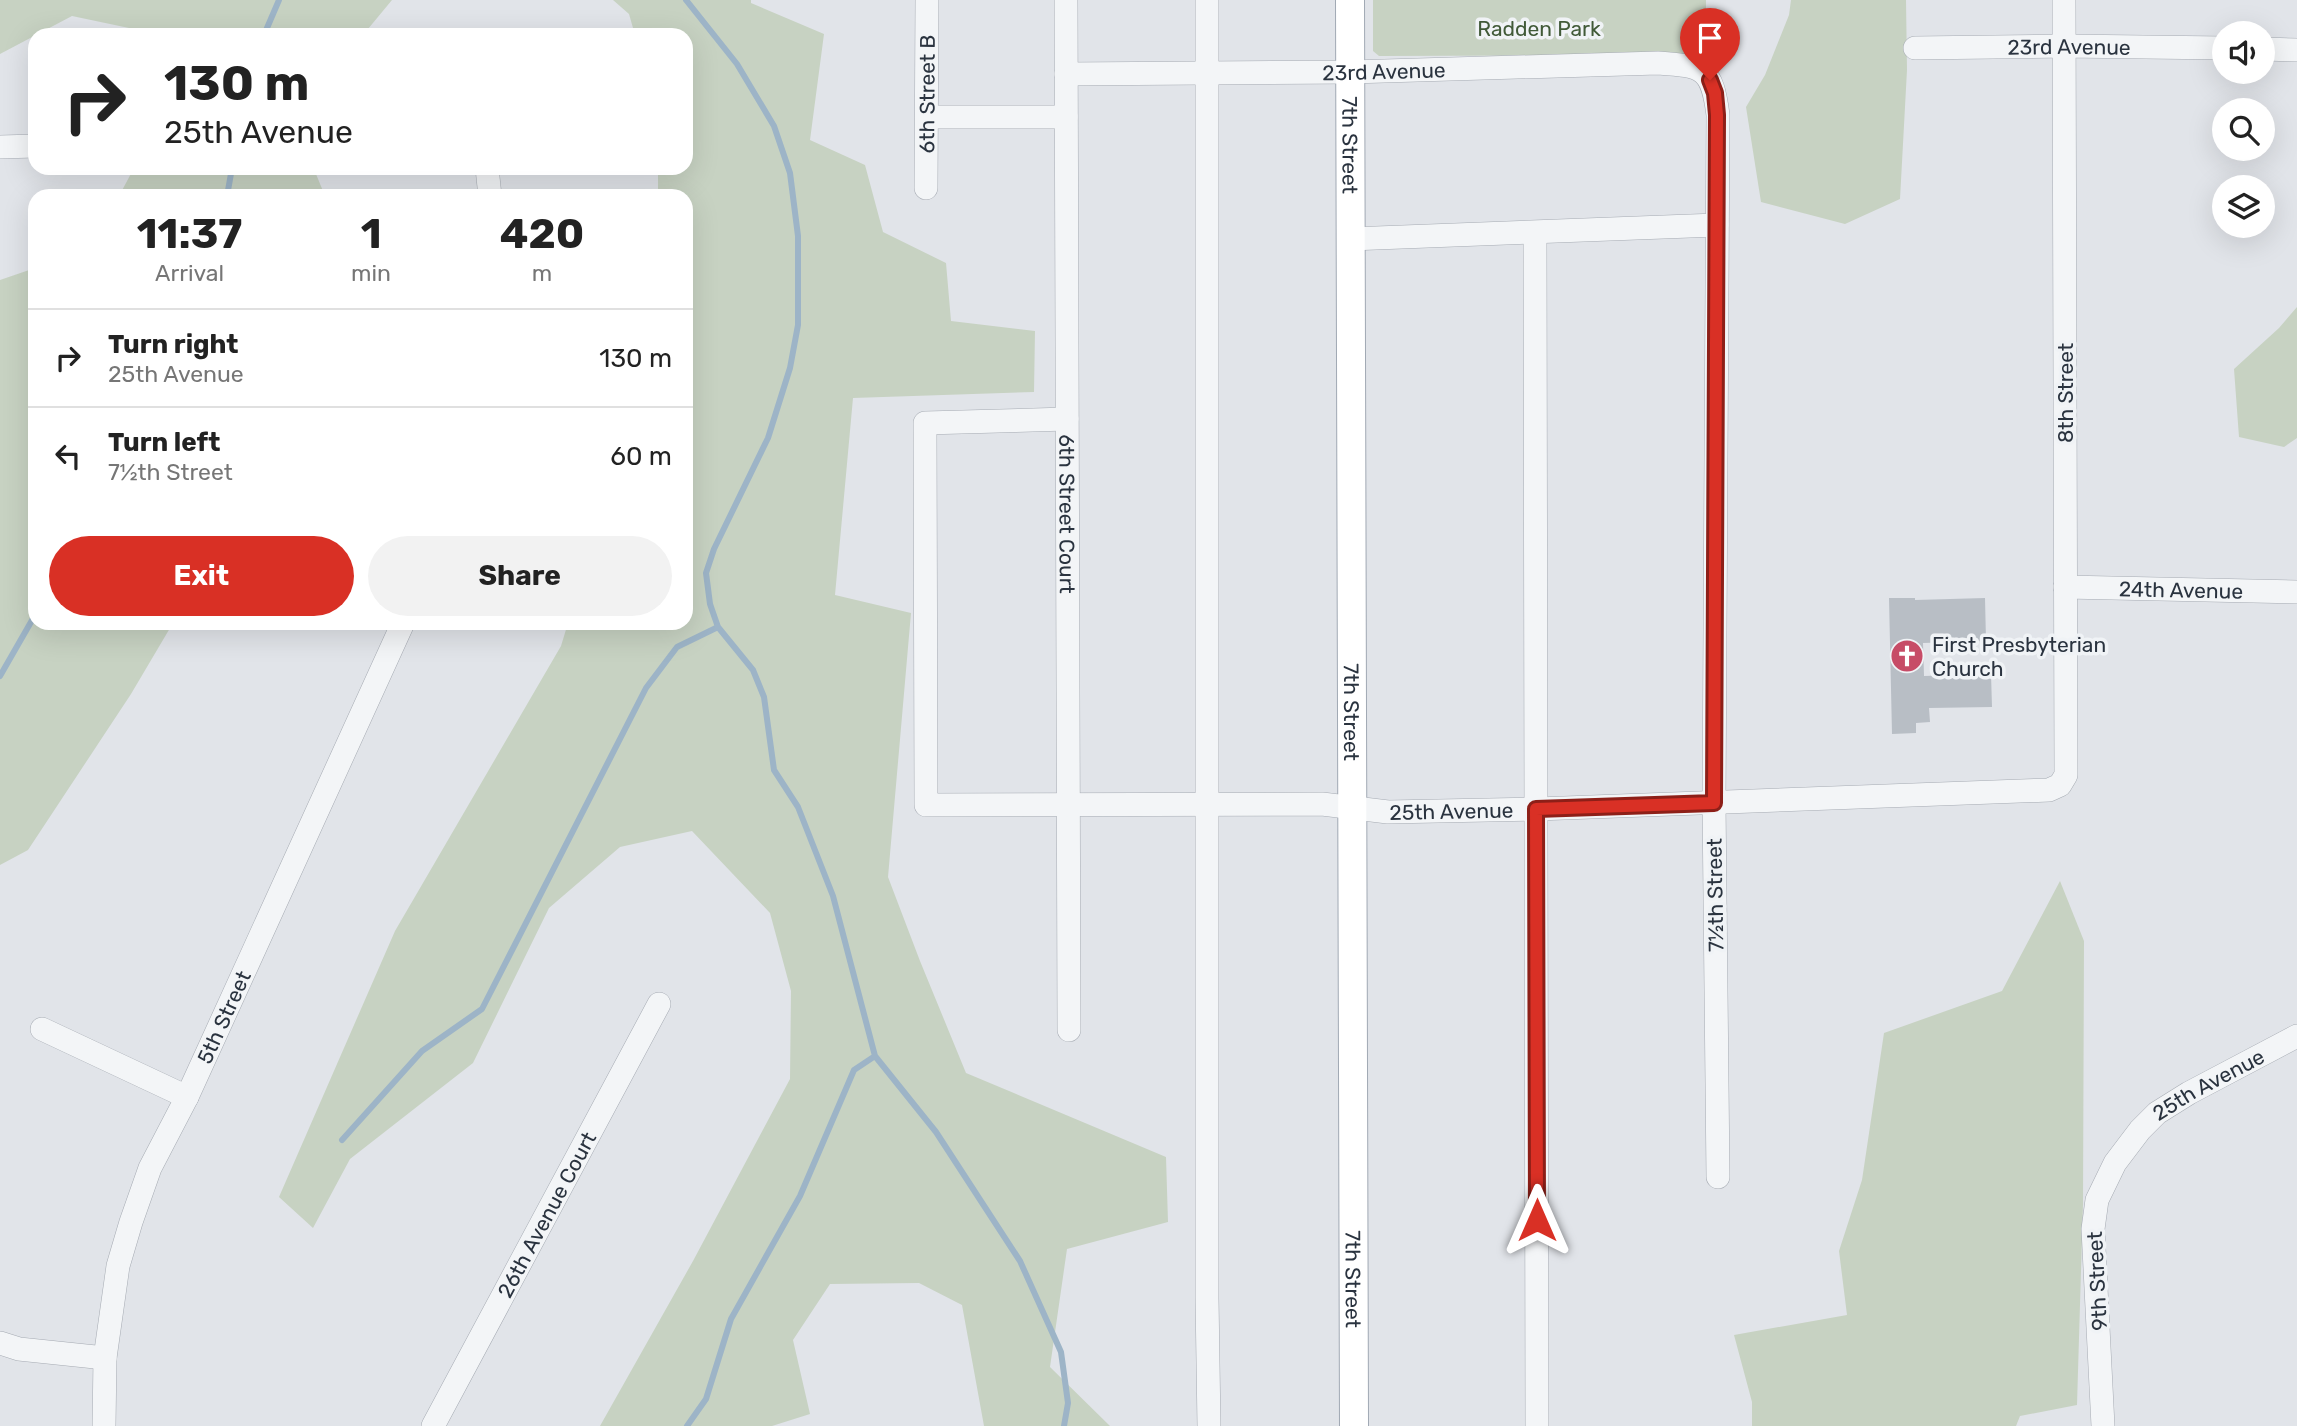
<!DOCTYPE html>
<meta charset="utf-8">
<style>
:root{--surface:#fff;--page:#f2f2f2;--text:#222;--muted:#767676;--line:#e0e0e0;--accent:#d93025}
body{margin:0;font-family:Rubik,sans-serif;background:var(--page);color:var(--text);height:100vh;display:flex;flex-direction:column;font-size:26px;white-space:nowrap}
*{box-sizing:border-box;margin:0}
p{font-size:23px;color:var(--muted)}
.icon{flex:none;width:38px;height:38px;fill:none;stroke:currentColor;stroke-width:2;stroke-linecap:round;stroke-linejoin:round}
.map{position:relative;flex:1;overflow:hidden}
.panel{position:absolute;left:28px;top:189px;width:665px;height:441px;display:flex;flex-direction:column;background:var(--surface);border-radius:21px;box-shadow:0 7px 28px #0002}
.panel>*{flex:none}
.hud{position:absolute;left:28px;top:28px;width:665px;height:147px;border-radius:21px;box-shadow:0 7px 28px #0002;background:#fff;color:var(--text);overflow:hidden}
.controls{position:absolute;left:2212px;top:21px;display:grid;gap:14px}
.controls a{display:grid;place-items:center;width:63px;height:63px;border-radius:50%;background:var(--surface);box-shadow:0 7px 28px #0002;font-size:35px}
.pin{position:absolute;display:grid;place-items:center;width:60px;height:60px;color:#fff;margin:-72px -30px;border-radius:50% 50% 50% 0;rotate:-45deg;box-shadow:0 0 7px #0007}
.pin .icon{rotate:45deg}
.me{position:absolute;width:77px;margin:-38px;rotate:0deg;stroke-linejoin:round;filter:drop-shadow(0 0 5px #0008)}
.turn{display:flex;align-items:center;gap:24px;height:147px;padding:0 21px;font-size:32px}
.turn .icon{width:91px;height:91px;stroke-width:2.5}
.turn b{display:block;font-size:49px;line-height:60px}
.eta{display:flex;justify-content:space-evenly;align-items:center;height:119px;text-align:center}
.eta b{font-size:42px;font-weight:700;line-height:49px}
.cta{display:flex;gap:14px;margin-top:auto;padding:14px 21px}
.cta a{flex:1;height:80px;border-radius:42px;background:var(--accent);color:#fff;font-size:28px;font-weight:700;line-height:80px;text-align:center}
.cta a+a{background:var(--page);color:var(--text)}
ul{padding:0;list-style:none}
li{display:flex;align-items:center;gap:21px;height:98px;padding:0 21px;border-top:2px solid var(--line)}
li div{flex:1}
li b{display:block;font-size:26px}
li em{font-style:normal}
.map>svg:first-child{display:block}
.green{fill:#c7d2c2}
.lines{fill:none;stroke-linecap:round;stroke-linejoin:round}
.stream{stroke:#9db4c7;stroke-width:6}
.building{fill:#b8bec5}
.minor-casing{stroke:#a6abb3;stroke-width:24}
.major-casing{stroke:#a1a9b4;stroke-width:30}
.minor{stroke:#f3f5f7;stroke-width:23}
.major{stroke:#fff;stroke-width:28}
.route-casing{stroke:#8d1f18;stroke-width:18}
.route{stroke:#d93025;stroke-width:12}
.labels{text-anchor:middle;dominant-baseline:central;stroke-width:7;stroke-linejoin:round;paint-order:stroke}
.park-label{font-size:21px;fill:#415a38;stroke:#f0f3f6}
.street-label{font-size:21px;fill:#2a333f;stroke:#f0f3f6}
.poi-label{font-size:21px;fill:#2a333f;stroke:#f0f3f6;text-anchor:start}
</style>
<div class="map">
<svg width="2297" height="1426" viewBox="0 0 2297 1426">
<rect width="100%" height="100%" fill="#e1e4e9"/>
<path class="green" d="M0,0H392L363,35H149L148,32L72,16L0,54Z
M613,0H751V3L824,34L810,140L865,165L883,232L946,263L951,321L1035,331L1034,392L853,398L835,595L911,613L888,877L920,961L966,1073L1166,1157L1168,1222L1067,1249L1050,1367L1110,1426H984L962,1305L919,1283L830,1284L793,1340L810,1414L772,1426H600L693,1261L790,1079L791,991L770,913L692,831L620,847L549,908L473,1063L350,1159L313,1228L279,1197L395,931L561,646L568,623H686V196H658V168H686V35H635L629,14Z
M1373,0H1706V55L1379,56L1373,51Z
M1791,0H1906L1907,70L1900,199L1845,224L1761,202L1746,107L1765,75L1789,15Z
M134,168H317L316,174L325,196H119Z
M35,268V623H173L131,694L28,850L0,865V280Z
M2297,307V438L2284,447L2239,437L2234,369L2279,328Z
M2060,881L2084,941L2083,1204L2077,1405L2020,1416L2016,1426H1752V1402L1734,1335L1847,1315L1839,1251L1862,1180L1884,1033L2002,991Z"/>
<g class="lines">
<path class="stream" d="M686,0L737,64L774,126L790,173L798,236V325L790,368L768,438L714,549L706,573L710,604L718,627L753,670L764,697L774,770L798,807L833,896L875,1056L936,1132L1020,1261L1061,1352L1068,1403L1064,1426
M264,35L279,0
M227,196L232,168
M0,676L35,615
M342,1140L422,1051L482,1009L646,688L677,647L718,627
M687,1426L706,1399L731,1319L800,1196L854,1070L875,1056"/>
</g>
<path class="building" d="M1889,598H1915V600L1985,598L1986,641L1923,643L1924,676L1991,674L1992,707L1929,708L1930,722L1916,723V733L1892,734Z"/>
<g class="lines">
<defs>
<g id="minor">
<path id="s1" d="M1066,0L1069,1030"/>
<path d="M1207,0V1298L1209,1426"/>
<path id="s2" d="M1915,48L2065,46L2224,48"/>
<path d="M2263,49L2297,50"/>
<path id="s3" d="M1066,74L1351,72L1658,63C1704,66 1712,68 1718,115L1714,803L1718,1177"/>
<path d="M928,117H1066"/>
<path d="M0,147L35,146"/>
<path d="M487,168L490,196"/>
<path id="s4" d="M926,188L927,0"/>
<path d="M1535,234L1537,1426"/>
<path d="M1350,239L1717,225"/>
<path id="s5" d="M1067,419L925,423L926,805L1322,804L1388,812L1537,809L2049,790L2060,785L2066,775L2064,0"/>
<path id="s6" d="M2065,587L2297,592"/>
<path d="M42,1029L187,1097"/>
<path d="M0,1343L19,1349L105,1358"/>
<path id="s7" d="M104,1426L105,1358L118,1266L131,1222L150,1168L187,1097L403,623"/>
<path id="s8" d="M433,1426L659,1004"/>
<path id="s9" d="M2103,1426L2093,1229L2097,1200L2115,1163L2140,1130L2157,1113L2189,1093L2297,1036"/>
</g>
<g id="major">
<path id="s10" d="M1350,0L1354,1426"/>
</g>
</defs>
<use href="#minor" class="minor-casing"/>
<use href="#major" class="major-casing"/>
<use href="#minor" class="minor"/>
<use href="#major" class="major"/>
</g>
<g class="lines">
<defs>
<path id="route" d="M1537,1220L1536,809L1714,803L1717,115L1715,93L1710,80"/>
</defs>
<use href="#route" class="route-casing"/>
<use href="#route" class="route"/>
</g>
<defs>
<symbol id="church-disc" viewBox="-11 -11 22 22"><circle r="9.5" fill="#c74c67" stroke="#f0f3f6"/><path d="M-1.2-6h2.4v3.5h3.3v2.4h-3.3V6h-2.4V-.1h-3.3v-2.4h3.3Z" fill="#fff"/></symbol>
</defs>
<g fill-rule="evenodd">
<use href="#church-disc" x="1888" y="637" width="38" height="38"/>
</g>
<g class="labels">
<g class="park-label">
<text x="1539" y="28">Radden Park</text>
</g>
<g class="street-label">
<text stroke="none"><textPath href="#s2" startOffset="154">23rd Avenue</textPath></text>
<text stroke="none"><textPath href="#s3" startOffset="318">23rd Avenue</textPath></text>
<text stroke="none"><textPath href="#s4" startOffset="94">6th Street B</textPath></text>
<text stroke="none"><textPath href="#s10" startOffset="145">7th Street</textPath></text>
<text transform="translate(2065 393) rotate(-90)">8th Street</text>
<text stroke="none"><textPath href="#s1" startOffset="514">6th Street Court</textPath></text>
<text stroke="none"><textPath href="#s6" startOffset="116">24th Avenue</textPath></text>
<text stroke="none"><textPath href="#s10" startOffset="712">7th Street</textPath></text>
<text stroke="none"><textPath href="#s5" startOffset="1050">25th Avenue</textPath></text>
<text transform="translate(1715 895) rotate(-91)">7½th Street</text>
<text stroke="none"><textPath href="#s7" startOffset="432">5th Street</textPath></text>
<text stroke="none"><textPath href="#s9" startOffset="392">25th Avenue</textPath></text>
<text stroke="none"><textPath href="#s8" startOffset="240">26th Avenue Court</textPath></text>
<text stroke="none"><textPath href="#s10" startOffset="1279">7th Street</textPath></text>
<text transform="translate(2097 1281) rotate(-93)">9th Street</text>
</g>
<g class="poi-label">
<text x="1932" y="644">First Presbyterian<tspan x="1932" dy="24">Church</tspan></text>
</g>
</g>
</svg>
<div class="controls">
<a><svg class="icon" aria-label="sound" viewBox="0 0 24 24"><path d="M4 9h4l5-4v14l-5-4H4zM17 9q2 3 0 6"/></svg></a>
<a><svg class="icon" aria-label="search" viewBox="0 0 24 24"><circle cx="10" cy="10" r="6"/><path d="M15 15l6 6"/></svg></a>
<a><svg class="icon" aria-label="layers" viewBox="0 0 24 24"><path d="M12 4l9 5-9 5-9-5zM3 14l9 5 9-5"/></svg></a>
</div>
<div class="pin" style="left:1710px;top:80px;background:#d93025"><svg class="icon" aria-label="arrive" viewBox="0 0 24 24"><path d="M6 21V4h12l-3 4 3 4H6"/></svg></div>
<svg class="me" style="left:1537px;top:1220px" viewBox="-20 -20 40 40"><path d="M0-17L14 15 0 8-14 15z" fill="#d93025" stroke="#fff" stroke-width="4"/></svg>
<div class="hud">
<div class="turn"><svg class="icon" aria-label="right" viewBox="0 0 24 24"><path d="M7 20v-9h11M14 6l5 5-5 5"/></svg><div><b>130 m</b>25th Avenue</div></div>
</div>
<section class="panel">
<div class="eta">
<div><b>11:37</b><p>Arrival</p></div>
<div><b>1</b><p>min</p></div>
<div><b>420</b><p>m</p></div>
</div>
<ul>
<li><svg class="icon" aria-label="right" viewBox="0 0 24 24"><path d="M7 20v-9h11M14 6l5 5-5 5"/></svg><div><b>Turn right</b><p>25th Avenue</p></div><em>130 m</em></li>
<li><svg class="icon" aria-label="left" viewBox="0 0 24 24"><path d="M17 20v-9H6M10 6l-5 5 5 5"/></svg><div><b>Turn left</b><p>7½th Street</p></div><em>60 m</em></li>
</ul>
<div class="cta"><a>Exit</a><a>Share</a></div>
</section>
</div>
